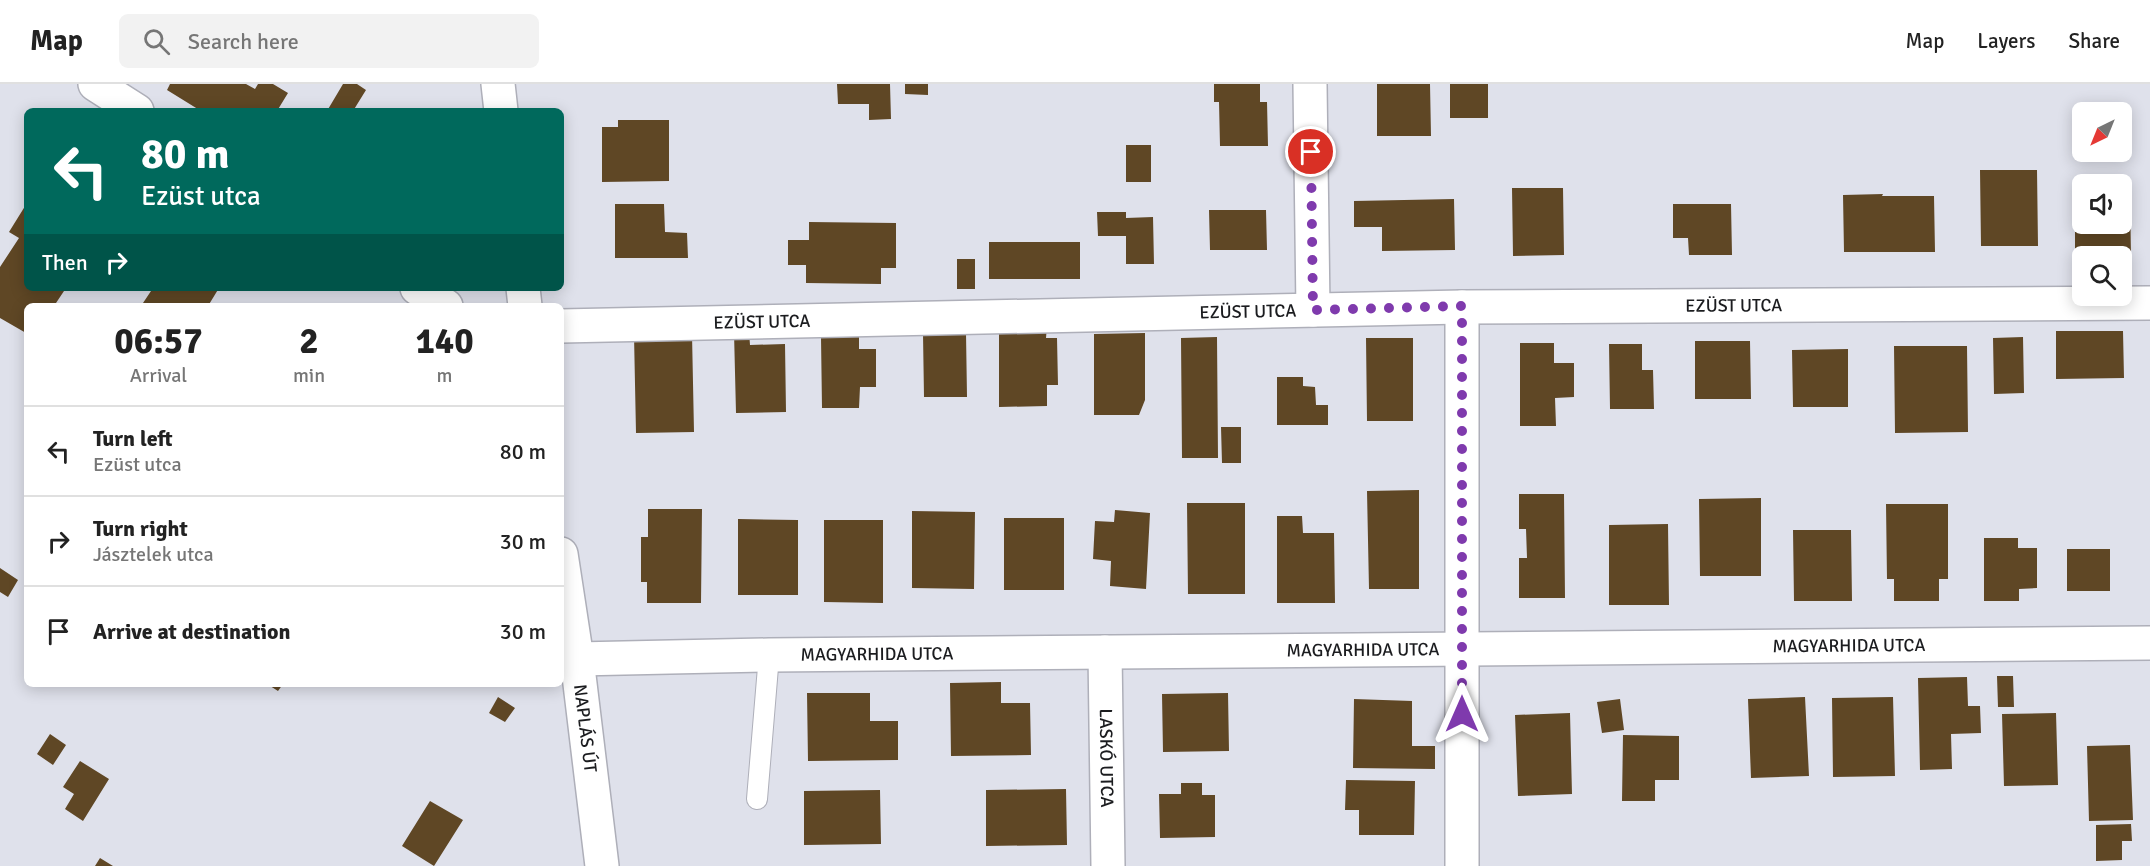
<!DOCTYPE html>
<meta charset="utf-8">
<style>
:root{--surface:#fff;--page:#f2f2f2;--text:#222;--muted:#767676;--line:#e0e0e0}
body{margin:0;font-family:Signika,sans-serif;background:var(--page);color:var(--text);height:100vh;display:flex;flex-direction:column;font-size:22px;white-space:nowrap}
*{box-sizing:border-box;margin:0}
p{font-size:20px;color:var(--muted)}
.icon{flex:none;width:33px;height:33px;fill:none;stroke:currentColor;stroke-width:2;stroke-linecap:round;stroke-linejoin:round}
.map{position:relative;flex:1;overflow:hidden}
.drawer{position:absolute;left:24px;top:219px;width:540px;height:384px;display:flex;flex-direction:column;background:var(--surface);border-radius:9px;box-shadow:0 3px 15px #0003}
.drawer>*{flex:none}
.guide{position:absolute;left:24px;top:24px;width:540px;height:183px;border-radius:9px;box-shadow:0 3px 15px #0003;background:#00695c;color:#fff;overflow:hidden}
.needle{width:39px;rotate:223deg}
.controls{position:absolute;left:2072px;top:18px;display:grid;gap:12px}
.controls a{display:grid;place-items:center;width:60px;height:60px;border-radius:9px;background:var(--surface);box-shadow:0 3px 15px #0003;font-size:30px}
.pin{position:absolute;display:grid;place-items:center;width:51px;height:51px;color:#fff;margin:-26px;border:3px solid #fff;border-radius:50%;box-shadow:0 2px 6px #0007}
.me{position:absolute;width:66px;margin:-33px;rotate:0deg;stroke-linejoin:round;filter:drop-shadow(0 0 4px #0008)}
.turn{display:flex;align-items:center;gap:21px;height:126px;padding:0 18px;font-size:27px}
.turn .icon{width:78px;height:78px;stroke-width:2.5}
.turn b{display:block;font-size:42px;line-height:51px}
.then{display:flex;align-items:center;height:57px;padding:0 18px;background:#0003;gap:12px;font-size:22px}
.eta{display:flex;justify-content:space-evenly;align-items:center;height:102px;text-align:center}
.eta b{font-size:36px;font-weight:700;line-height:42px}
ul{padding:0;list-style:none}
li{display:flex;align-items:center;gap:18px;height:90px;padding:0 18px;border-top:2px solid var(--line)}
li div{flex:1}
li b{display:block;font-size:22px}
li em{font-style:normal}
header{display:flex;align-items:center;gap:36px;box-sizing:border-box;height:84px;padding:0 30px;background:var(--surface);border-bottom:2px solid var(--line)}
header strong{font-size:28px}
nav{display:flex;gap:33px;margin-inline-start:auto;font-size:21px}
.search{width:420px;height:54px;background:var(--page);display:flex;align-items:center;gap:15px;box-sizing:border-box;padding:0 21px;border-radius:9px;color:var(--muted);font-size:22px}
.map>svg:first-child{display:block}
.building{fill:#5f4725}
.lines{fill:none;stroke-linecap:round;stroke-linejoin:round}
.lane-casing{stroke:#aeafb9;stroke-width:22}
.street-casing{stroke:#aeafb9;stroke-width:36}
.secondary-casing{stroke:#aeafb9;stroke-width:36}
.lane{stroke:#fff;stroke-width:20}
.street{stroke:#fff;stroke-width:33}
.secondary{stroke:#fff;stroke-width:33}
.route{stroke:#7f3aad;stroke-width:10;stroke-dasharray:0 18}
.labels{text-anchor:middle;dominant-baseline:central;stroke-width:6;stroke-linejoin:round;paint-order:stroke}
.street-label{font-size:18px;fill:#1b1c1f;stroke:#eceef8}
</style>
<header>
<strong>Map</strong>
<div class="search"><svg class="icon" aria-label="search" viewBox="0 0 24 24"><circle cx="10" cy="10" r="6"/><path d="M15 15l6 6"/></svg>Search here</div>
<nav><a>Map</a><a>Layers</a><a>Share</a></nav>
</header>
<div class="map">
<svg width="2150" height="782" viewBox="0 0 2150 782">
<rect width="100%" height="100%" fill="#dfe1eb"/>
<path class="building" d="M170,0H246L255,5L258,0H273L288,9L277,27H201L167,6Z
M343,0H357L366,6L353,27H327Z
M837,0H890L891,35L869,36V20H838Z
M905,0H928V11L905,10Z
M1214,0H1260V18H1267L1268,62H1220L1219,18H1214Z
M1377,0H1430L1431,52H1377Z
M1450,0H1488V34H1450Z
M618,36H669V97L602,98V43H618Z
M1126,61H1151V98H1126Z
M1980,86H2037L2038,162H1981Z
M1512,104H1563L1564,171L1513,172Z
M2075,109H2082V140H2121V109H2130L2131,174L2121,175V172H2082V175H2075Z
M1883,110L1882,112H1934L1935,168H1844L1843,111Z
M1454,115L1455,166L1382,167V143H1354V117Z
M27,119V204H66L54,222H27L26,249L0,234V183L19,154L9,148Z
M615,120H664L665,148L687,149L688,174H615Z
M1673,120H1731L1732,171H1689L1688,154H1673Z
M1209,126H1266L1267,166H1210Z
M1097,128H1126V134L1153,133L1154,180H1126V152H1098Z
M809,138L896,139V184H881V200L806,199V181H788V156H809Z
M989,158H1080V195H989Z
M957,175H975V205H957Z
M153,204H219L208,222H141Z
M999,242H1047L1046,254H1057L1058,301H1047V322L999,323Z
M2056,247H2123L2124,294L2056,295Z
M734,248H749L750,261L785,260L786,328L736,329Z
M966,249L967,313H924L923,250Z
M1145,249V316L1139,331H1094V250Z
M692,250L694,348L636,349L634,251Z
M859,252V265H876V303H860L859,324H822L821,253Z
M1217,253L1218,374H1182L1181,254Z
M2023,253L2024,309L1994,310L1993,254Z
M1366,254H1413V337H1367Z
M1695,257H1750L1751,315H1695Z
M1520,259H1554V279H1574V313L1555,314L1556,342H1520Z
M1609,260H1642V286H1653L1654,325H1610Z
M1894,262H1967L1968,348L1895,349Z
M1848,265V323H1793L1792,266Z
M1277,293H1303V302L1315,303L1316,321H1328V341H1277Z
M1221,343H1241V379H1222Z
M1419,406V505H1369L1367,407Z
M1519,410H1564L1565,514H1519V474H1527L1526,445H1519Z
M1761,414V492H1700L1699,415Z
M1187,419H1245V510H1188Z
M1886,420H1948V495H1939V517H1894V495H1887Z
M648,425H702L701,519H647V498H641V453H648Z
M1115,426L1150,429L1146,505L1110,502L1111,477L1093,475L1095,437L1114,438Z
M912,427L975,428L974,505L912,504Z
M1277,432H1302L1303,449H1334L1335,519H1277Z
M1004,434H1064V506H1004Z
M738,435L798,436V511H738Z
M824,436H883V519L824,518Z
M1668,440L1669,521H1609V441Z
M1793,446H1851L1852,517H1794Z
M1984,454H2018V464H2037V504L2019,505V517H1984Z
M2067,465H2110V507H2067Z
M0,484L18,496L8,513L0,508Z
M1997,592H2013L2014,623H1998Z
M1967,593L1968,622H1980L1981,649L1951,650L1952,685L1920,686L1918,594Z
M1001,598V619H1030L1031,671L951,672L950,599Z
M267,600H283L278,607Z
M807,609H870V637H898V676L808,677Z
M1228,609L1229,667L1163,668L1162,610Z
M498,613L515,624L505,638L489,629Z
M1805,613L1809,692L1751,694L1748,615Z
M1893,613L1895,692L1833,693L1832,614Z
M1354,615L1412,617V662H1435V685L1353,684Z
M1620,615L1624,646L1602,649L1597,618Z
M1570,629L1572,710L1518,712L1515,631Z
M2056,629L2058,701L2004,702L2002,630Z
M50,650L66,661L53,681L37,670Z
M1623,651L1679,652V696H1655V717H1622Z
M2130,661L2133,736L2089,737L2087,662Z
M80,677L109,695L83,737L65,725L74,710L63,703Z
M1346,696L1415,697L1414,751H1359V726H1345Z
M1181,699H1202V711H1215V753L1160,754L1159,710H1181Z
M1066,705L1067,761L986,762V706Z
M880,706L881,760L804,761V707Z
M430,717L463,736L434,782L402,762Z
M2131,740L2132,757H2122V776L2096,777V741Z
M100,774L113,782H95Z"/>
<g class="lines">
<defs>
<path id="lane" d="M757,715L769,571"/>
<g id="street">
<path d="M95,0L137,27"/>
<path d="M1310,0L1313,226"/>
<path d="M417,204L446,222"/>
<path id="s1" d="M561,242L1462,223L2150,219"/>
<path id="s2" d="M1105,568L1108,782"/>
<path id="s3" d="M577,575L769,571L2150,559"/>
<path d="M1462,782V223"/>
</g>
<g id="secondary">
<path d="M498,0L501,27"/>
<path d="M523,204L525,222"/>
<path id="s4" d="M561,470L577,575L602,782"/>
</g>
</defs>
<use href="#lane" class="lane-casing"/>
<use href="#street" class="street-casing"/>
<use href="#secondary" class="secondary-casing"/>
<use href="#lane" class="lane"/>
<use href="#street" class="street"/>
<use href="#secondary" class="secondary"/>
</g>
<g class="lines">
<path class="route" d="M1311,68L1313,226L1462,222V630"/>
</g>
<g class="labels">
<g class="street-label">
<text stroke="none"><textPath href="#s1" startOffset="1173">EZÜST UTCA</textPath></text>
<text stroke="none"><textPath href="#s1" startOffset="687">EZÜST UTCA</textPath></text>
<text stroke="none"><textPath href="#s1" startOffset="201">EZÜST UTCA</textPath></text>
<text stroke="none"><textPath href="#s3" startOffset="1272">MAGYARHIDA UTCA</textPath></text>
<text stroke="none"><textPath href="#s3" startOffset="786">MAGYARHIDA UTCA</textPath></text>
<text stroke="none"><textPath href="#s3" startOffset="300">MAGYARHIDA UTCA</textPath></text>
<text stroke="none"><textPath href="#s4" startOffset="176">NAPLÁS ÚT</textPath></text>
<text stroke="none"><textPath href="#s2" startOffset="106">LASKÓ UTCA</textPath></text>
</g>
</g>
</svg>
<div class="controls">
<a><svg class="needle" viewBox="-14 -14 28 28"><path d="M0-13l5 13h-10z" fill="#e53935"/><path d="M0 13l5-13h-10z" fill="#767676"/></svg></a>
<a><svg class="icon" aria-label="sound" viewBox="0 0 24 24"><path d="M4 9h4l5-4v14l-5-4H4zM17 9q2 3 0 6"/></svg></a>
<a><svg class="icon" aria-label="search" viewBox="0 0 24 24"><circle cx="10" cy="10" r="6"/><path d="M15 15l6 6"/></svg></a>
</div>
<div class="pin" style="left:1311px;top:68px;background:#d93025"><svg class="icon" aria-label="arrive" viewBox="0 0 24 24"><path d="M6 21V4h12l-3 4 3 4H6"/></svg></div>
<svg class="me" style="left:1462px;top:630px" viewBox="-20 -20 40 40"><path d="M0-17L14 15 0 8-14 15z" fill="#7f3aad" stroke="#fff" stroke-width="4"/></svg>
<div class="guide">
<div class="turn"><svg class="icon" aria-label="left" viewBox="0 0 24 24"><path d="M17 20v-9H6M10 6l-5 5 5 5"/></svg><div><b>80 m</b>Ezüst utca</div></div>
<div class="then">Then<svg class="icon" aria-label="right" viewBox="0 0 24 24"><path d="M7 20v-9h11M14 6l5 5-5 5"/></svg></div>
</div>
<section class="drawer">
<div class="eta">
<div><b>06:57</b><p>Arrival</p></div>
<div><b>2</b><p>min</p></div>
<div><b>140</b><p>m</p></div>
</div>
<ul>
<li><svg class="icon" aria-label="left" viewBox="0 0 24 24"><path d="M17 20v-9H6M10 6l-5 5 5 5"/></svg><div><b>Turn left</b><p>Ezüst utca</p></div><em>80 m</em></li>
<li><svg class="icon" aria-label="right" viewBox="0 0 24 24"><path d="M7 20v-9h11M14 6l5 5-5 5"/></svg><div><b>Turn right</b><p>Jásztelek utca</p></div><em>30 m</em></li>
<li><svg class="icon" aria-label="arrive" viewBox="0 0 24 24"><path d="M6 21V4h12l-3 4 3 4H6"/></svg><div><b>Arrive at destination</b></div><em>30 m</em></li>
</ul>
</section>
</div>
